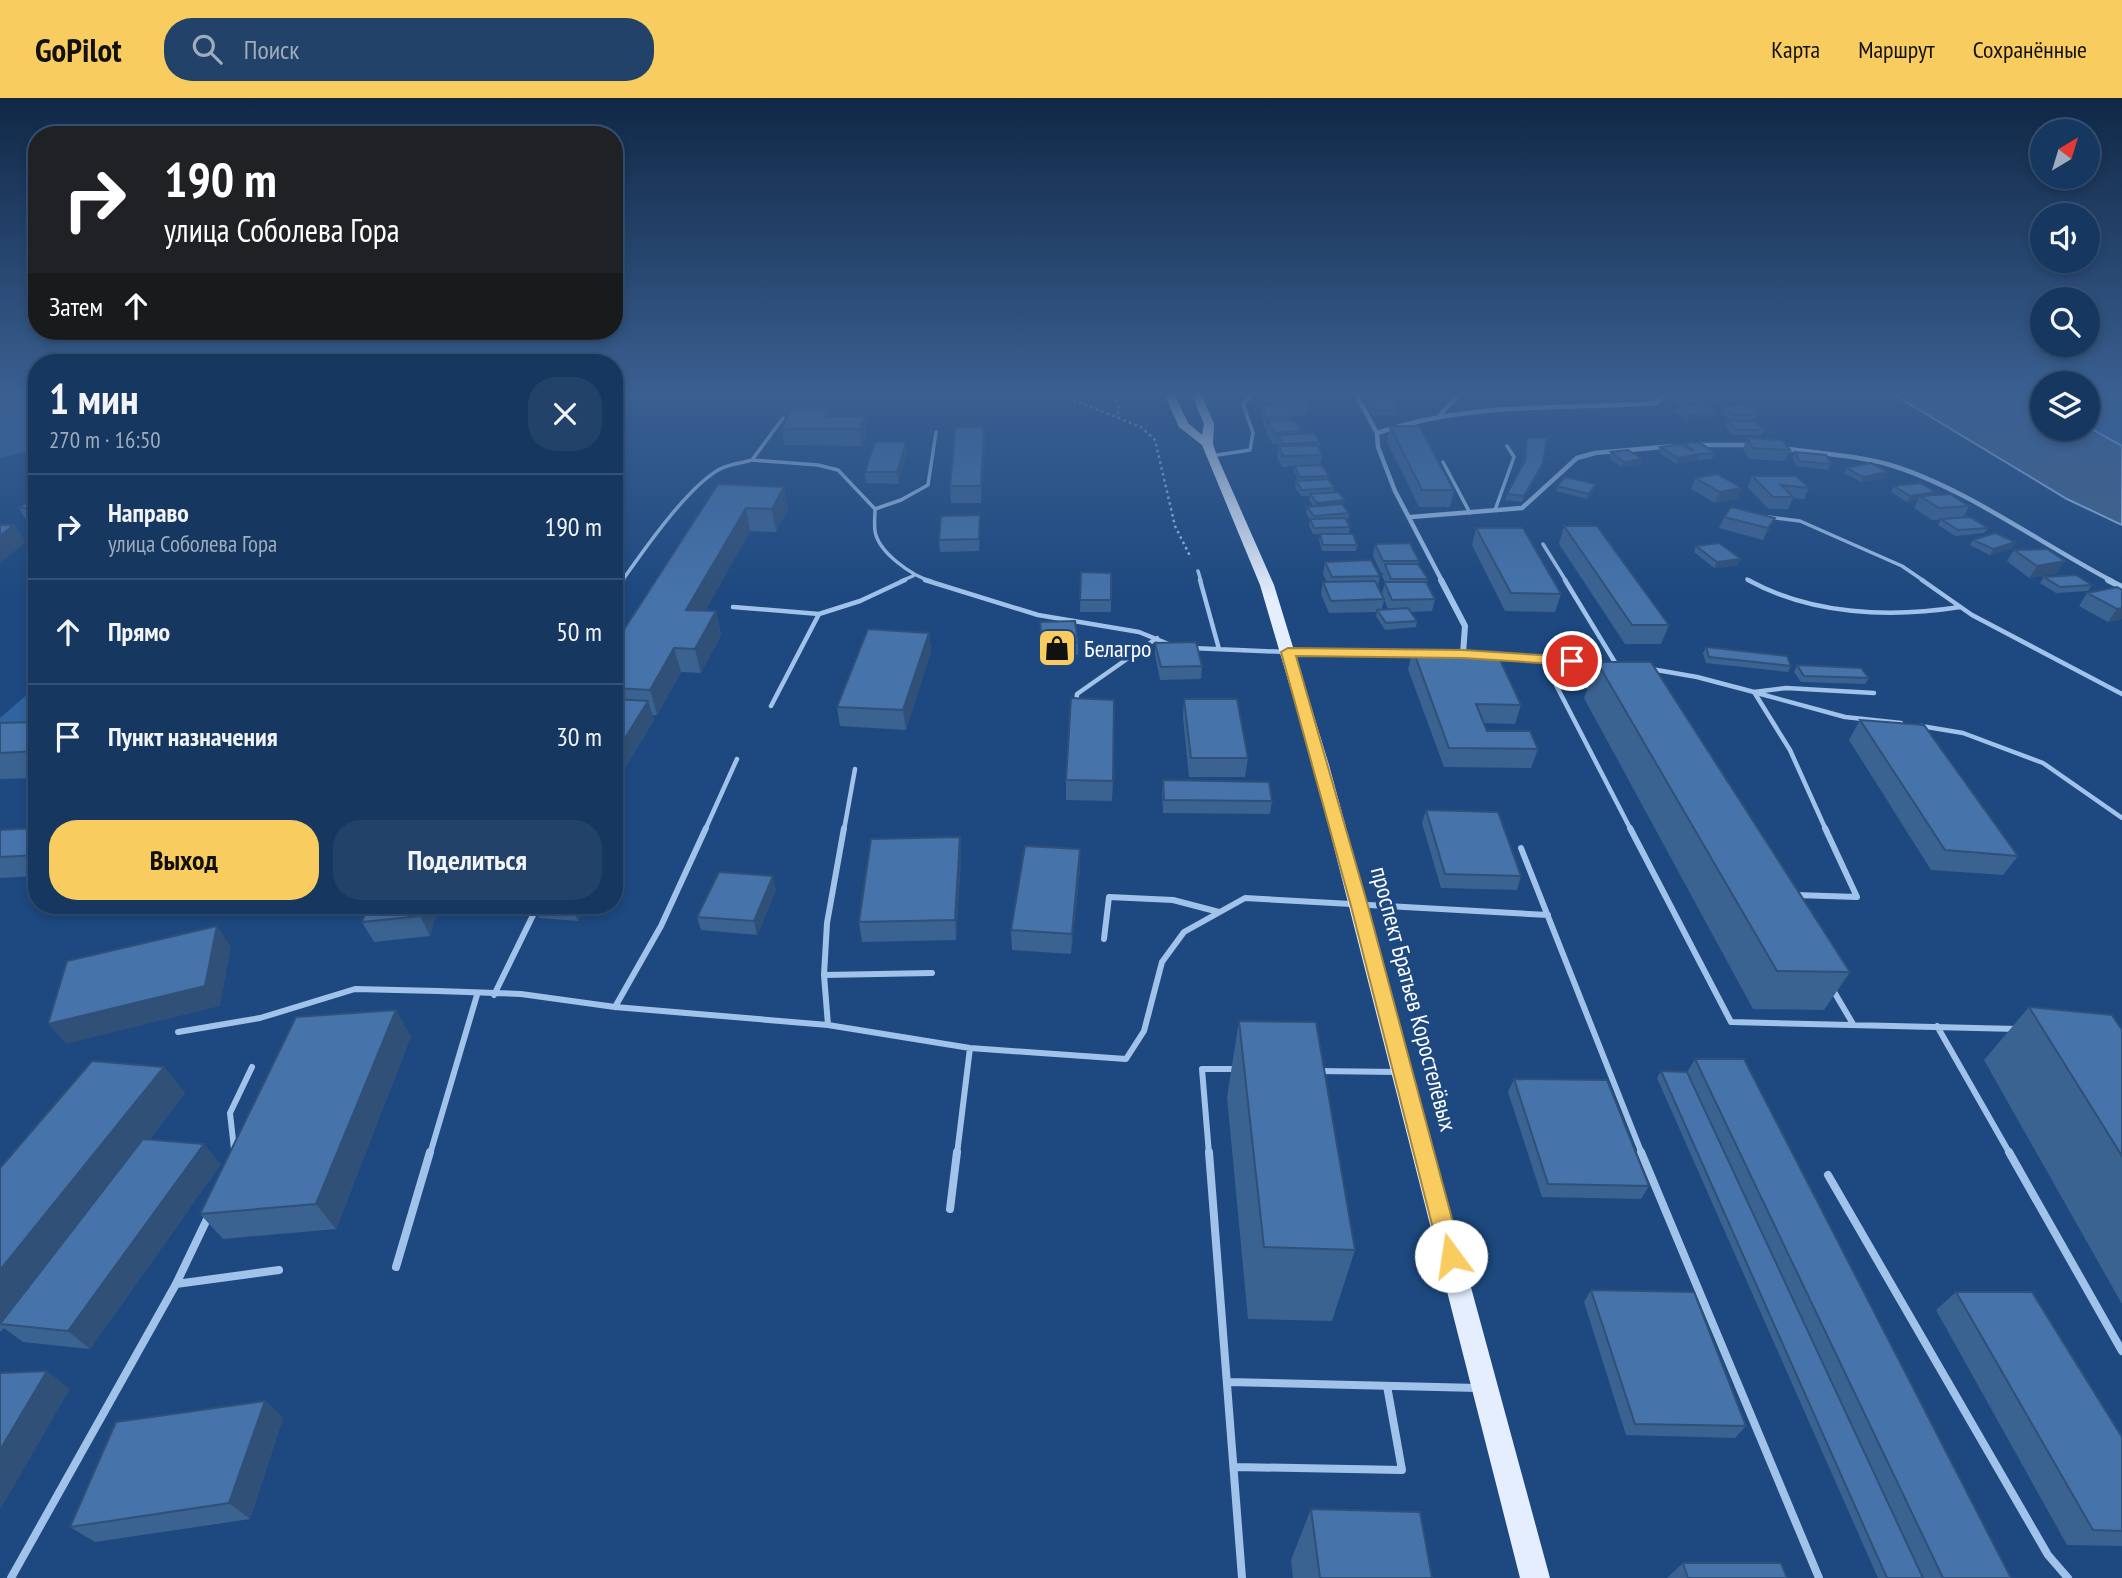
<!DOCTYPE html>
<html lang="ru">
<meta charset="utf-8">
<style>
:root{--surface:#163760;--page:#234269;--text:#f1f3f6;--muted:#9eacbd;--line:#355175;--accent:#f9cc5f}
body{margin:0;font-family:"PT Sans Narrow",sans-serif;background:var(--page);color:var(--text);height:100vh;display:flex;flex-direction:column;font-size:26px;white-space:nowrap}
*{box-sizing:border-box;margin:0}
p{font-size:23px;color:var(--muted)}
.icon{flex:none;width:38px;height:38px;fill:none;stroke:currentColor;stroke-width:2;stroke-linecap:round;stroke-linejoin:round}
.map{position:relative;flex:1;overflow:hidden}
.drawer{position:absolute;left:28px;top:256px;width:595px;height:560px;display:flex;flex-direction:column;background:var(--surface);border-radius:28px;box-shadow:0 4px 10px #0003,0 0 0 2px var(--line)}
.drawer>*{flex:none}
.hud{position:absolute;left:28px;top:28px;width:595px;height:214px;border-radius:28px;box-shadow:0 4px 10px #0003,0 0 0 2px var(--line);background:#202124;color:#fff;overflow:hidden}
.needle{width:46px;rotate:38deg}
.controls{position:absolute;left:2030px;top:21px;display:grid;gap:14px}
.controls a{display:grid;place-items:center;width:70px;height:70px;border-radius:50%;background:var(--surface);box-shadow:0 4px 10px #0003,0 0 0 2px var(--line);font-size:35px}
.pin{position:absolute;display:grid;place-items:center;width:60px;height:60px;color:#fff;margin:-30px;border:4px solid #fff;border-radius:50%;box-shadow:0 2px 7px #0007}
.me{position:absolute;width:77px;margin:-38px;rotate:346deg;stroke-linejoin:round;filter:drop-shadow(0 0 5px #0008)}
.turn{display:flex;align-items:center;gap:24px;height:147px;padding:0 21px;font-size:32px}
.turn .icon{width:91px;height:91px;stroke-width:2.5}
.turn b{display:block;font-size:49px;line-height:60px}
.then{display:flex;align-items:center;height:66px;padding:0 21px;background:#0003;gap:14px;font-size:26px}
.round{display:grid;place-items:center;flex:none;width:74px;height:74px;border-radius:28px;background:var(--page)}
.head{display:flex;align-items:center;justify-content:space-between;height:119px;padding:0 21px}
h1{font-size:42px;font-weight:700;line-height:52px}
.action{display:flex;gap:14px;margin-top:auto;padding:14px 21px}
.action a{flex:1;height:80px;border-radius:28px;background:var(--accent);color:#111;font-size:28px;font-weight:700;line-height:80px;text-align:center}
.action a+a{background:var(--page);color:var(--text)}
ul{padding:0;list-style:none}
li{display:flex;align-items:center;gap:21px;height:105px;padding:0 21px;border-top:2px solid var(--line)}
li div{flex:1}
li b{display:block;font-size:26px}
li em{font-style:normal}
header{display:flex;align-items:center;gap:42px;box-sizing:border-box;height:98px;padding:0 35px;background:var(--accent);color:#111}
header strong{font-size:33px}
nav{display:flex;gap:38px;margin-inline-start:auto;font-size:24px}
.search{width:490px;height:63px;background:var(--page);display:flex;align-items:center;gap:18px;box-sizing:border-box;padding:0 24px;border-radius:28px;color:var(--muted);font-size:26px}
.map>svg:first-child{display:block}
.green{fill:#30639f}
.water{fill:#41628b;stroke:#94bdeb;stroke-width:2}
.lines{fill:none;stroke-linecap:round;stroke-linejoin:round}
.path{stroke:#a1c2e9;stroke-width:2.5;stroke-dasharray:2.5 3.5;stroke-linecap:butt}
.service-far3{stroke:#a1c2e9;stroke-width:3.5}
.service-far2{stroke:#a1c2e9;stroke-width:4.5}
.service-far1{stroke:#a1c2e9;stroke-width:6}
.service{stroke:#a1c2e9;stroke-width:8}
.minor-far1{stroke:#a1c2e9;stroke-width:4.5}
.minor{stroke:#a1c2e9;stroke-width:6}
.primary{fill:#e4eefe;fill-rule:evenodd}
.wall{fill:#3b6392;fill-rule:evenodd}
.shaded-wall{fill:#305077}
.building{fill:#4573aa;stroke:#305077;stroke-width:2}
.route{fill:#f9cc5f;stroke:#a2853e;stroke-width:2}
.labels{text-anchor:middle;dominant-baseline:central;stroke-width:7;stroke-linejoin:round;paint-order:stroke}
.poi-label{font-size:24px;fill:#fff;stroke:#1d4980;text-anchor:start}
.street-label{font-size:24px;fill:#fff;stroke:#1d4980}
</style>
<header>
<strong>GoPilot</strong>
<div class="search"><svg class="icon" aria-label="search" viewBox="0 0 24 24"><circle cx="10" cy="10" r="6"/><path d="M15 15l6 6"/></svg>Поиск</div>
<nav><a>Карта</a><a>Маршрут</a><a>Сохранённые</a></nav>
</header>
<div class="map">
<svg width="2122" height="1480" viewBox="0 0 2122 1480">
<rect width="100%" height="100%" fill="#1d4980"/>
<path class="green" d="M0,293H37V351L0,360Z
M1954,293H2042V331H2088V293H2122V372Z
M37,588V625H0V620Z"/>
<path class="water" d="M1888,293H2033L2042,301V331L2088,329L2122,348V427L2067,401Z"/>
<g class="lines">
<path class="path" d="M1051,293L1141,329L1155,342L1175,428L1191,460
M1108,293L1118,306V318"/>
<path class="service-far3" d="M783,320L752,362L818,367L838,372L875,411C875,418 874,426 875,433C878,454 912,478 931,483
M1211,358L1250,352L1253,335L1243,306L1257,293
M1443,364L1470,415
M875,411L901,402L928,387L936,334
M1495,412L1514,359L1507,348
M1761,418L1800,423L1902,468L1924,483
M1543,446L1566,483
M1198,473L1201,483
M1747,481L1751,483
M622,483C643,453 688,388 720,371C729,366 742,365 752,362
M901,483L913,478"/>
<path class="service-far2" d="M925,482L1038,517L1139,534L1171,547
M1200,482L1219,551
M1565,482L1616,566
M1748,482C1812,517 1890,520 1960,509
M1922,482L1972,517L2122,596
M614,494L623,482
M733,509L819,516
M1191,550L1286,554
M1494,558L1603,565
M1651,571L1697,579L1754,594L1786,590L1874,595
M1594,588L1556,587L1631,732
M1754,594L1790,652L1826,732
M1757,595L1845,619L1901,625
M1076,607L1077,596L1157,540
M771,608L819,516L860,503L905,482
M1921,628L1963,635L2043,665L2122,720
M705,732L737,661
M844,732L855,671"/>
<path class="service-far1" d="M1630,730L1731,924L2017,931
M1521,750L1642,1056
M1796,797L1857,799L1825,730
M1104,841L1109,799L1173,802L1219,814
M824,877L932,875
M1833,892L1853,926
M494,897L538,807
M615,909L661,828L706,730
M828,927L824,877L827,825L844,730
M1937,928L2010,1056
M178,934L260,920L355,891L438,893L521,896L615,909L828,927L970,950L1126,961L1144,933L1162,864L1184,834L1245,800L1548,817
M1317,973L1398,974
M234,1051L230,1015L252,969
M430,1056L477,897
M957,1056L970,950
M1209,1056L1202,971H1237"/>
<path class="service" d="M1209,1054L1242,1480
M1641,1054L1819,1480
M2009,1054L2122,1253
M1828,1077L2048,1457L2068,1480
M950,1111L957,1054
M396,1169L430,1054
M176,1186L279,1172
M1228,1284L1478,1290
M1236,1369L1402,1372L1387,1288
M11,1480L176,1186L209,1117"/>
<path class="minor-far1" d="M1354,293L1377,335L1378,349L1395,393L1442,483
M1440,317L1462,293
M1377,335C1470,303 1560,312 1656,305L1668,293
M1697,347H1751
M1780,350C1815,355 1853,357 1887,366C1963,388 2041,446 2112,483
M1411,419L1522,410L1577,360L1595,355L1674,348"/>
<path class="minor" d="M1441,482L1465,528L1463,556H1460
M2108,482L2122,489
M1288,554L1420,555"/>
<path class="primary" d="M1163,293H1173L1188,325L1202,337L1204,326L1190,293H1200L1214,326L1213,346L1217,358L1274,487L1329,667L1550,1480H1520L1313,667L1260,487L1202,347L1179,329Z"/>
</g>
<path class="wall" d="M1263,293H1301L1297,294V297L1308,307L1306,317L1290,318L1291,322L1301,333V336L1320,344L1319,351L1322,357L1320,367L1329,378V382L1335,390L1334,394L1349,415L1348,421H1346L1350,429L1349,435L1325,436L1357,447L1356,453H1322L1319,442L1320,436H1313L1309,427L1310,421L1306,415L1307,409H1314L1309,402L1310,398H1301L1295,389L1296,383H1299L1293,373L1294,368L1282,369L1277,359L1278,351L1277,345L1273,346L1266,334V330H1264L1262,319L1263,308L1278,309L1277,305L1263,304Z
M1363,293H1396L1397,295L1396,300L1367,301Z
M1709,293L1743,298L1741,303L1719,305L1708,298Z
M1675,298L1709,308H1706L1716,314L1714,320L1686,322L1674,314L1676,309H1682L1673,303Z
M1367,302L1397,312L1396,317L1373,318L1366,307Z
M1722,309L1758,316L1756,321L1731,322L1720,314Z
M830,318L866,334L862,348L784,347L782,331Z
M1727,323L1764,332L1762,337H1733L1725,328Z
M1390,328L1454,392L1450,409H1419L1387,344Z
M984,329L985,345L981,405H951L950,388Z
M1527,340L1543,365L1541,371L1522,404L1505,402L1507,396L1523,365Z
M1747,340L1790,352L1785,363L1749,361L1743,351Z
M1684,345L1715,355L1712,361L1698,362L1676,366L1658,354L1660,349L1684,348Z
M1611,354L1642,361L1640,367L1622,369L1609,360Z
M1795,354L1831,366L1828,372L1796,368L1792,359Z
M907,355L898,386L866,385L865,374Z
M1846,370L1885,380L1861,384L1844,375Z
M1752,378L1809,390L1804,401L1793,400L1788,411H1769L1747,389Z
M1695,380L1737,401L1715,405L1691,391Z
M718,386L784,389L788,411L776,434L750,433L705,513H716L721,537L701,575L681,574L657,617H652L654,622L614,688V547Z
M1596,386L1594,392L1587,401L1556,393L1557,388Z
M1894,388L1936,394L1935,397L1969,408L1963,420L1988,430L1984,435L1955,438L1938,427L1941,421L1962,420L1932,422L1914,410L1918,402L1907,404L1891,394Z
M37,399V421L26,422L19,410Z
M1724,419L1775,420L1763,442L1719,430Z
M1564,428L1669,527L1661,546H1625L1559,446Z
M980,429L979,453L940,454L939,442Z
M1476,430L1561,496L1555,514L1505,513L1472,447Z
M1973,442L2015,444L2012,450L1990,457L1970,447Z
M1375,446L1419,463L1418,466L1428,481L1427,486L1435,501L1432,513L1411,514L1417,523L1416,529L1385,532L1376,518L1377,514L1329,515L1321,496L1323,484H1327L1323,476L1325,464L1380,478L1378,488L1382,496L1385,484L1382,478L1383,475H1381L1373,458ZM1384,502L1388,511H1382Z
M1696,448L1738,467L1714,470L1694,454Z
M2014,452L2057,475L2029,480L2007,463Z
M1081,474L1111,502V514H1080Z
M2044,479L2092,487L2088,493L2056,495L2040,485Z
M2122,492V521L2108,524L2079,508L2087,495Z
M1040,524L1078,544V557L1042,558Z
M929,535L931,553L906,632L840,628L837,609Z
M1155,545L1202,568L1201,581L1160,582L1155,557Z
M1706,549L1791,568L1788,574L1706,565L1703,555Z
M1413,552L1521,607L1515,626L1484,625L1487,633L1538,651L1531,670L1444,669L1408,571Z
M1597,564L1850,874L1824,912L1753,911L1584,600Z
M1797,567L1869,580L1865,586L1801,584L1794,574Z
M1184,601L1248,660L1245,679H1189L1183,620Z
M1860,622L2018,758L2003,777L1931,772L1849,642Z
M37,624V680L0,681V625Z
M1066,682L1113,683L1112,703L1066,702Z
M1163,682L1272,703L1270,716L1163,715L1162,695Z
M1426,712L1521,778L1517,792L1441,790L1422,725Z
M37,730V778L0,780V732Z
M960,739L961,759L956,842L862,844L859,824Z
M1080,771L1071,856L1012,852L1011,832Z
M776,792L757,837L701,832L697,819Z
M368,807H439L430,838L374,844L362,824Z
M533,807H587L578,823L539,820Z
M2029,909L2122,932V1206L1984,962Z
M1239,923L1355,1152L1332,1223L1248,1221L1227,999Z
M411,938L336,1131L223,1141L200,1116Z
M1695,961L2011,1480H1878L1657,980L1661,973L1687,974Z
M164,969L185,995L149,1042L221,1066L90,1251L23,1244L4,1230L0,1234V1070Z
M1514,981L1649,1088L1641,1101L1542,1099L1508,994Z
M1591,1192L1746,1328L1735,1340L1626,1337L1584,1204Z
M1956,1194L2122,1339V1448L2067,1447L1936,1212Z
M265,1303L283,1320L250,1421L95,1444L70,1429Z
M1311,1411L1432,1480H1293L1291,1462Z
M1683,1465L1787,1480H1667Z"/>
<path class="shaded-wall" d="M1743,298L1741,303L1719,305L1721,300Z
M1711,302L1709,308L1684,310L1686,305Z
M1716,314L1714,320L1686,322L1688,317Z
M865,318L866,334L862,348L860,331Z
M984,329L985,345L981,405V388Z
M906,344L907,355L898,386L897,374Z
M1700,356L1698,362L1676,366L1678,360Z
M1642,361L1640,367L1622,369L1624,364Z
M1543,365L1541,371L1522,404L1524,398Z
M1888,374L1885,380L1861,384L1863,379Z
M1596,386L1594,392L1587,401L1589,396Z
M784,389L788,411L776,434L772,411Z
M1742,390L1737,401L1715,405L1720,394Z
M1936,394L1933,400L1920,398L1918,402L1907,404L1910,398Z
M1345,402L1344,408L1316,411L1317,405Z
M746,410L750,433L692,536L686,512Z
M1775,420L1769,432L1763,442L1768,430Z
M14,427L26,444L0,465V438Z
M2015,444L2012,450L1990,457L1993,451Z
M1741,461L1738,467L1714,470L1717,464Z
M2065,463L2057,475L2029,480L2037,468Z
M2122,510V521L2108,524L2117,511Z
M716,513L721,537L701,575L695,551Z
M929,535L931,553L906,632L903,612Z
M674,550L681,574L657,617L650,592Z
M648,603L654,622L614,688V658Z
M960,739L961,759L956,842L955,822Z
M1080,751V771L1071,856L1072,836Z
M773,778L776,792L757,837L754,823Z
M423,807H439L430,838L420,818Z
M574,807H587L578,823L572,809Z
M217,828L231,849L220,908L66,946L48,926Z
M396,912L411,938L336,1131L316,1106Z
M164,969L185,995L6,1227L0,1226V1172Z
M204,1046L221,1066L90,1251L68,1233Z
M47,1273L70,1291L0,1412V1352Z
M265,1303L283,1320L250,1421L229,1405Z"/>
<path class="building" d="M1264,293H1297V297H1279L1278,300L1264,299Z
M1367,293H1396L1397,295H1368Z
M1710,293H1735L1743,298L1721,300Z
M1700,296L1711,302L1686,305L1675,298Z
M1279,297H1300L1308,307L1286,308Z
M1390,301L1397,312H1374L1367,302Z
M1704,307L1716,314L1688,317L1676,309Z
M1747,307L1758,316L1733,317L1722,309Z
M1263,308L1286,309L1291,320L1265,319Z
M791,311H829L826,318H865L860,331H782Z
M1294,322L1301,333L1274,335L1267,323Z
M1727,323H1755L1764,332H1736Z
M1390,328H1419L1454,392H1422Z
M956,329H984L981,388H950Z
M1314,335L1320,344L1283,346L1278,337Z
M1527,340H1547L1543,365L1524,398L1507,396L1525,363Z
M1747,340L1782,342L1790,352L1753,350Z
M875,344H906L897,374H865Z
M1699,344L1715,355L1700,356L1678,360L1660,349L1681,346L1694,353L1684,345Z
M1317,347L1322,357L1283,358L1279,348Z
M1628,352L1642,361L1624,364L1611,354Z
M1795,354L1826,357L1831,366L1799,363Z
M1871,365L1888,374L1863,379L1846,370Z
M1322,367L1329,378L1300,379L1294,368Z
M1717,376L1742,390L1720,394L1695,380Z
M1752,378H1796L1809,390L1781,387L1793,399H1773Z
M1565,379L1596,386L1589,396L1557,388Z
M1328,381L1335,390L1302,392L1296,383Z
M1920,385L1936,394L1910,398L1894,388Z
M718,386L784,389L772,411L746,410L686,512L716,513L695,551L674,550L650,592L614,590V547Z
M1338,394L1345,402L1317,405L1310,396Z
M1950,396L1969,408L1939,410L1920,398Z
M34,399H37V410H19Z
M1342,406L1349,415L1314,418L1307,409Z
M1731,409L1775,420L1768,430L1724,419Z
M980,417L979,441L939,442L941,418Z
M1970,419L1988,430L1958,432L1941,421Z
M1345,420L1350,429L1314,430L1310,421Z
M0,427H14L0,438Z
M1564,428H1597L1669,527H1632Z
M1476,430H1523L1561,496L1511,495Z
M1995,435L2015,444L1993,451L1973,442Z
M1320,436H1353L1357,447H1323Z
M1410,445L1419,463H1383L1375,446Z
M1719,445L1741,461L1717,464L1696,448Z
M2047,451L2065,463L2037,468L2014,452Z
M1371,462L1380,478L1332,479L1325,464Z
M1385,466H1418L1428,481H1391Z
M1081,474L1111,475V502H1080Z
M2076,477L2092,487L2060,489L2044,479Z
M1375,483L1384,501L1331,503L1323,484Z
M1384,484H1426L1435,501L1392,502Z
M2117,489L2122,492V510L2117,511L2087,495Z
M1408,510L1417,523L1386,525L1377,512Z
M1075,523L1078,544L1042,546L1040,524Z
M868,531L929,535L903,612L837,609Z
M1196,544L1202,568L1161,569L1155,545Z
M1706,549L1787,558L1791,568L1709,559Z
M1413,552L1496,553L1521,607L1476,606L1487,633H1530L1538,651L1449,650Z
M1597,564H1651L1850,874L1777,873Z
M1797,567L1861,570L1869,580L1804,578Z
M1071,600L1114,602L1113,683L1066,682Z
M614,601L648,603L614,658Z
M1184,601H1237L1248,660H1191Z
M1860,622L1924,627L2018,758L1945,752Z
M37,624V653L0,655V625Z
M1163,682L1269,684L1272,703L1164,702Z
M1426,712L1498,714L1521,778L1445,776Z
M37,730V757L0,759V732Z
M960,739L955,822L859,824L871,741Z
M1025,748L1080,751L1072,836L1011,832Z
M719,774L773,778L754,823L697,819Z
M368,807H423L420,818L362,824Z
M538,807H574L572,809Z
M217,828L205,888L48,926L67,863Z
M2029,909L2112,917L2122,932V1058Z
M396,912L316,1106L200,1116L296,919Z
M1239,923L1316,924L1355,1152L1264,1149Z
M1695,961H1744L2011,1480H1943Z
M92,963L164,969L0,1172V1070Z
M1661,973L1687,974L1923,1480H1887Z
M1514,981L1607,982L1649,1088L1548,1086Z
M143,1041L204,1046L68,1233L0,1226Z
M1591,1192L1694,1194L1746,1328L1635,1326Z
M1956,1194H2032L2122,1339V1433L2093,1432Z
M47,1273L0,1352V1275Z
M265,1303L229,1405L70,1429L116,1324Z
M1311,1411L1420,1414L1432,1480H1320Z
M1683,1465H1781L1787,1480H1688Z"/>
<linearGradient id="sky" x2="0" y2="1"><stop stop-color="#102846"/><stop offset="0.59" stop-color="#3a5f91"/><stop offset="1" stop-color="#3a5f91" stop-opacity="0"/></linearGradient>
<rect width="2122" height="500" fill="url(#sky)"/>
<path class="route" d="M1288,550L1463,552L1572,559L1578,563L1572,567L1463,560L1296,558L1368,808L1462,1158L1459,1166L1451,1169L1443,1166L1440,1158L1351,808L1281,554Z"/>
<defs>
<symbol id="shop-square" viewBox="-11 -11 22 22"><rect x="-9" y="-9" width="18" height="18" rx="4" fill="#f9cc5f" stroke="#1d4980"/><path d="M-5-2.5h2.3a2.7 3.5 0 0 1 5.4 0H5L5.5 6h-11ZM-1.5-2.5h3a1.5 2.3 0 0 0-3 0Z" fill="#111"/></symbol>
</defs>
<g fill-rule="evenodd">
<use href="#shop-square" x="1035" y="528" width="44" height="44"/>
</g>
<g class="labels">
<g class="poi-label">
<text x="1084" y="550">Белагро</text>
</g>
<g class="street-label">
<text transform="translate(1414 901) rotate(75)">проспект Братьев Коростелёвых</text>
</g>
</g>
</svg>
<div class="controls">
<a><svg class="needle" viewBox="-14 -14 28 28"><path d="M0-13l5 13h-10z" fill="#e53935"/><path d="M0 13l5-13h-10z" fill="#9eacbd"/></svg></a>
<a><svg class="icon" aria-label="sound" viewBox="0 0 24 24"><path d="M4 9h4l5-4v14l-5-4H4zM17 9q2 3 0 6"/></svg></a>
<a><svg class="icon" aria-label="search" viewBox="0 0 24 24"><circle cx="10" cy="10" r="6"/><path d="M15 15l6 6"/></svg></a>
<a><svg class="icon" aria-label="layers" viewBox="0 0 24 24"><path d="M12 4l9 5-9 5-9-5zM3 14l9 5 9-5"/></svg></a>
</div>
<div class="pin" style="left:1572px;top:563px;background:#d93025"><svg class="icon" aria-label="arrive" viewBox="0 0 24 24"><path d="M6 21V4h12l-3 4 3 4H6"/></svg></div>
<svg class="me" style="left:1451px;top:1158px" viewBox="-20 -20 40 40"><circle r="19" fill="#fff"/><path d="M0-13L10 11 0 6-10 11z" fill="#f9cc5f"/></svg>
<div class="hud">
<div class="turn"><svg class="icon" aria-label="right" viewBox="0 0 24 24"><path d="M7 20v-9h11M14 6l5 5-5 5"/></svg><div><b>190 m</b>улица Соболева Гора</div></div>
<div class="then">Затем<svg class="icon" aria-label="ahead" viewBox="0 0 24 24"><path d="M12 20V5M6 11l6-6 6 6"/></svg></div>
</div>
<section class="drawer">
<div class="head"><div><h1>1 мин</h1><p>270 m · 16:50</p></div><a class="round"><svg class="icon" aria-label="close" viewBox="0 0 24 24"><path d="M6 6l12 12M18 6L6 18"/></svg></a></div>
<ul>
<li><svg class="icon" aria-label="right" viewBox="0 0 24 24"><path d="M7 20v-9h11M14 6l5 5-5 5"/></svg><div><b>Направо</b><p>улица Соболева Гора</p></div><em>190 m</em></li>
<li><svg class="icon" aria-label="ahead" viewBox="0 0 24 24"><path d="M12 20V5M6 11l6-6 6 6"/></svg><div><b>Прямо</b></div><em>50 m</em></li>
<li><svg class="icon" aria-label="arrive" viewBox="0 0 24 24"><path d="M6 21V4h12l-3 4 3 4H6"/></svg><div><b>Пункт назначения</b></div><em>30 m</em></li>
</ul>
<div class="action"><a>Выход</a><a>Поделиться</a></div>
</section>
</div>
